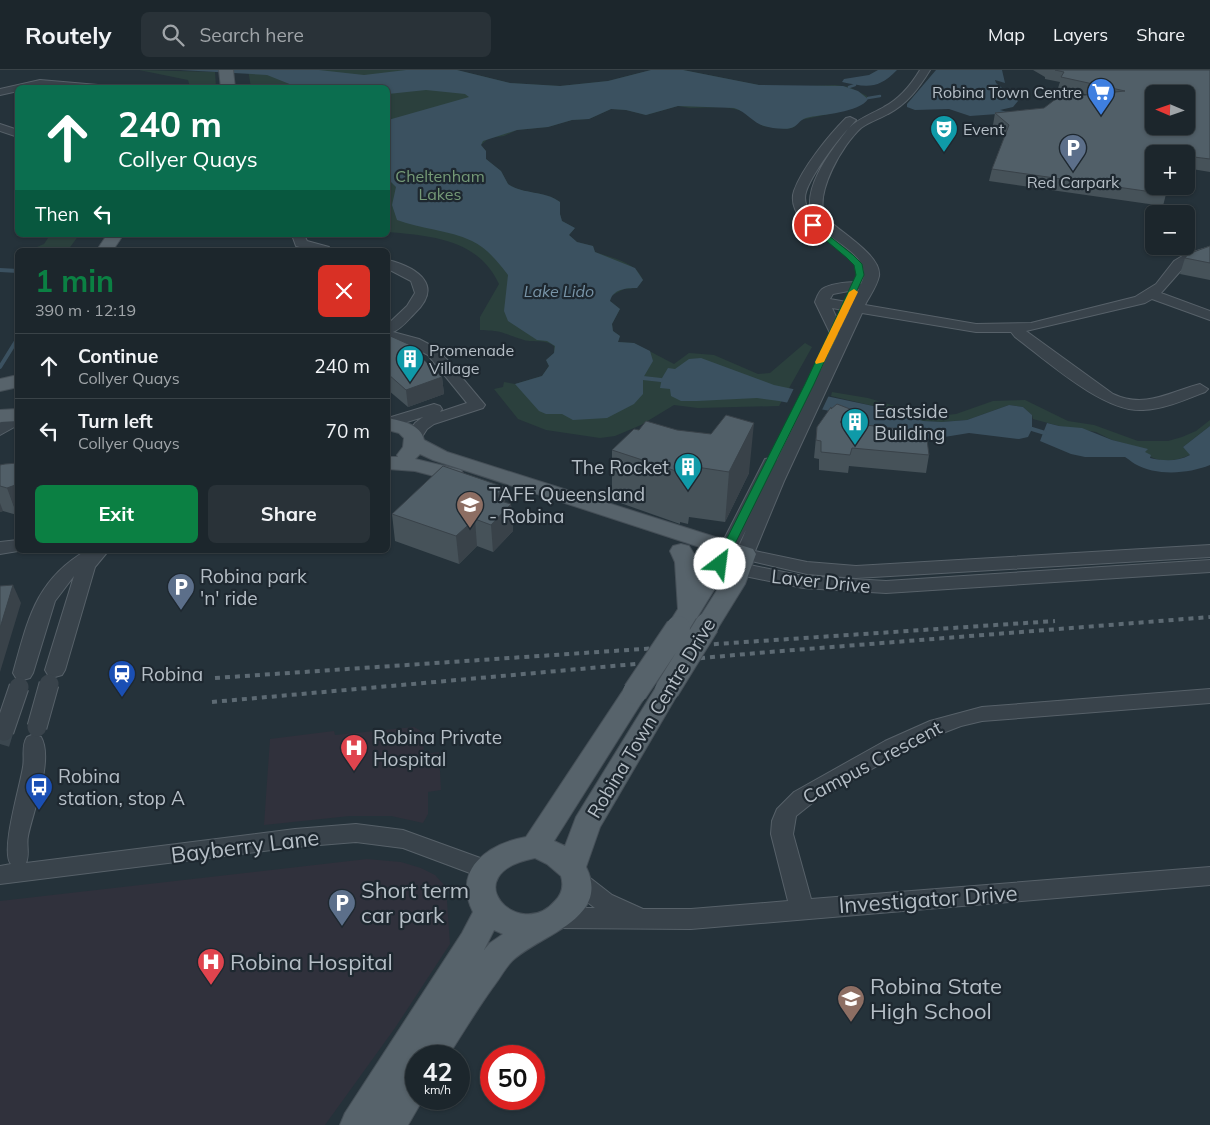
<!DOCTYPE html>
<meta charset="utf-8">
<style>
:root{--surface:#1c262c;--page:#293238;--text:#f1f3f6;--muted:#a0a5a9;--line:#3a4348;--accent:#0b8043}
body{margin:0;font-family:Mulish,sans-serif;background:var(--page);color:var(--text);height:100vh;display:flex;flex-direction:column;font-size:19px;white-space:nowrap}
*{box-sizing:border-box;margin:0}
p{font-size:16px;color:var(--muted)}
.icon{flex:none;width:28px;height:28px;fill:none;stroke:currentColor;stroke-width:2;stroke-linecap:round;stroke-linejoin:round}
.map{position:relative;flex:1;overflow:hidden}
.panel{position:absolute;left:15px;top:178px;width:375px;height:305px;display:flex;flex-direction:column;background:var(--surface);border-radius:8px;box-shadow:0 1px 4px #0004,0 0 0 1px var(--line)}
.panel>*{flex:none}
.guide{position:absolute;left:15px;top:15px;width:375px;height:152px;border-radius:8px;box-shadow:0 1px 4px #0004,0 0 0 1px var(--line);background:#0b6e4f;color:#fff;overflow:hidden}
.needle{width:32px;rotate:272deg}
.fabs{position:absolute;left:1145px;top:15px;display:grid;gap:10px}
.fabs a{display:grid;place-items:center;width:50px;height:50px;border-radius:8px;background:var(--surface);box-shadow:0 1px 4px #0004,0 0 0 1px var(--line);font-size:25px}
.speed{position:absolute;left:405px;top:975px;display:flex;gap:10px;font-size:25px;font-weight:700;text-align:center}
.speed>*{display:grid;place-content:center;width:65px;height:65px;border-radius:50%;background:var(--surface);box-shadow:0 1px 4px #0004,0 0 0 1px var(--line);line-height:1}
.speed small{font-size:12px;font-weight:400}
.speed .limit{border:8px solid #d22;background:#fff;color:#111}
.pin{position:absolute;display:grid;place-items:center;width:42px;height:42px;color:#fff;margin:-21px;border:2px solid #fff;border-radius:50%;box-shadow:0 1px 5px #0007}
.me{position:absolute;width:55px;margin:-28px;rotate:30deg;stroke-linejoin:round;filter:drop-shadow(0 0 4px #0008)}
.turn{display:flex;align-items:center;gap:18px;height:105px;padding:0 20px;font-size:22px}
.turn .icon{width:65px;height:65px;stroke-width:2.5}
.turn b{display:block;font-size:35px;line-height:42px}
.then{display:flex;align-items:center;height:48px;padding:0 20px;background:#0003;gap:10px;font-size:19px}
.round{display:grid;place-items:center;flex:none;width:52px;height:52px;border-radius:8px;background:var(--page)}
.head{display:flex;align-items:center;justify-content:space-between;height:85px;padding:0 20px}
h1{font-size:30px;font-weight:700;line-height:38px;color:var(--accent)}
.button{display:flex;gap:10px;margin-top:auto;padding:10px 20px}
.button a{flex:1;height:58px;border-radius:8px;background:var(--accent);color:#fff;font-size:20px;font-weight:700;line-height:58px;text-align:center}
.button a+a{background:var(--page);color:var(--text)}
ul{padding:0;list-style:none}
li{display:flex;align-items:center;gap:15px;height:65px;padding:0 20px;border-top:1px solid var(--line)}
li div{flex:1}
li b{display:block;font-size:19px}
li em{font-style:normal}
header{display:flex;align-items:center;gap:30px;box-sizing:border-box;height:70px;padding:0 25px;background:var(--surface);border-bottom:1px solid var(--line)}
header strong{font-size:24px}
nav{display:flex;gap:28px;margin-inline-start:auto;font-size:18px}
.search{width:350px;height:45px;background:var(--page);display:flex;align-items:center;gap:12px;box-sizing:border-box;padding:0 18px;border-radius:8px;color:var(--muted);font-size:19px}
.map>svg:first-child{display:block}
.medical{fill:#30313c}
.green{fill:#2b403d}
.water{fill:#3b5160}
.pier{fill:#25323a}
.lines{fill:none;stroke-linecap:round;stroke-linejoin:round}
.stream-far1{stroke:#3b5160;stroke-width:2.5}
.stream{stroke:#3b5160;stroke-width:4}
.minor-tunnel{stroke:#3b474f;stroke-width:19;stroke-dasharray:19 9;stroke-linecap:butt}
.minor-casing{stroke:#576169;stroke-width:2}
.major-casing{stroke:#454f57;stroke-width:2}
.minor{fill:#39434b;fill-rule:evenodd}
.major{fill:#57636b;fill-rule:evenodd}
.rail{stroke:#5d6a73;stroke-width:4;stroke-dasharray:5 5;stroke-linecap:butt}
.minor-bridge-casing{stroke:#576169;stroke-width:21;stroke-linecap:butt}
.major-bridge-casing{stroke:#454f57;stroke-width:26;stroke-linecap:butt}
.minor-bridge{stroke:#39434b;stroke-width:19}
.major-bridge{stroke:#57636b;stroke-width:24}
.wall{fill:#465259}
.shaded-wall{fill:#394249}
.building{fill:#515f68;stroke:#394249;fill-rule:evenodd}
.route{fill:#0b8043;stroke:#07532c}
.slow{fill:#f59e0b}
.labels{text-anchor:middle;dominant-baseline:central;stroke-width:4.5;stroke-linejoin:round;paint-order:stroke}
.far-poi-label{font-size:16px;fill:#b5bec6;stroke:#1e2830;text-anchor:start}
.far-park-label{font-size:16px;fill:#759a77;stroke:#1e2830}
.far-water-label{font-size:16px;font-style:italic;fill:#7894a7;stroke:#1e2830}
.poi-label{font-size:19px;fill:#b5bec6;stroke:#1e2830;text-anchor:start}
.street-label{font-size:19px;fill:#b5bec6;stroke:#1e2830}
.near-street-label{font-size:22px;fill:#b5bec6;stroke:#1e2830}
.near-poi-label{font-size:22px;fill:#b5bec6;stroke:#1e2830;text-anchor:start}
</style>
<header>
<strong>Routely</strong>
<div class="search"><svg class="icon" aria-label="search" viewBox="0 0 24 24"><circle cx="10" cy="10" r="6"/><path d="M15 15l6 6"/></svg>Search here</div>
<nav><a>Map</a><a>Layers</a><a>Share</a></nav>
</header>
<div class="map">
<svg width="1210" height="1055" viewBox="0 0 1210 1055">
<rect width="100%" height="100%" fill="#25323a"/>
<path class="medical" d="M414,657L423,662L424,684L439,682L441,720L428,722V744L423,753L391,746H350L264,755L270,669L334,661L335,665Z
M367,789L401,792L421,798L435,805L446,817L450,874L395,958L325,1055H0V831Z"/>
<path class="green" d="M139,0L215,2L216,17H190L188,10Z
M248,0H457L510,13L560,16L608,11L651,0H683L759,15L787,17L835,15L849,17L867,26V31L843,41L801,50L794,57L788,59L763,56L743,41L725,37L690,38L678,36L646,45L626,40L611,39L589,49L572,50L548,57L517,60L504,66L489,68L481,75L486,81V89L501,101L508,114C524,125 544,120 560,132V144L562,151L575,158L569,165L577,172L593,176L595,182C612,188 636,192 643,210L637,218L624,219L611,226L610,231L620,239L612,254L613,261L620,266L618,272L634,273L674,294L689,283L714,285L758,304L770,303L805,273L812,277L779,336L698,338L674,335L641,355L615,366L600,368L546,360L518,349L494,319L503,317L504,312L515,314L542,306L549,296L546,290L554,283V276C543,268 533,274 521,269C500,262 503,261 480,260V247L499,214C478,169 432,166 388,162V18L251,17Z
M50,165H79L68,180H30L44,174Z
M832,322L868,328L931,347L956,344L993,331L1025,330L1068,351L1094,355L1138,371H1168L1182,367L1196,361L1210,350V356L1183,377L1191,384C1177,392 1156,394 1144,382L1147,380L1112,370L1096,362L1059,356L1033,349L1032,345L1023,337L1009,335L967,350L942,352L923,351L878,337L831,326Z"/>
<path class="water" d="M180,0H319L364,5L406,0H457L510,13L560,16L608,11L651,0H683L759,15L843,16L858,21L868,29C859,43 822,44 806,48C799,50 797,57 791,58C783,60 771,58 764,56C753,53 747,42 734,38L678,36L646,45L626,40L611,39L589,49L572,50L548,57L517,60L483,71L481,75L486,81V89L501,101L508,114C524,125 544,120 560,132V144L562,151L575,158L569,165L577,172L593,176L595,182L635,198L643,210L637,218C626,218 613,219 610,231L620,239L612,254L613,261L620,266L618,272L634,273L650,281L653,291L643,308V324L634,334L607,348L573,350L562,344H546L539,341L515,314L542,306L549,296L546,290L554,283L555,276L547,271L537,270L508,251L504,241L508,205C498,192 487,178 472,171C449,160 421,159 397,150L392,135L396,117L388,109V50L469,27L465,24L426,20L388,24V18L297,17L267,5Z
M878,0H897C878,20 866,17 842,12L844,9L869,5Z
M936,0H1002L1005,13L995,10L996,13L1018,31L1013,37L1000,40L1011,43L970,46L949,39L915,40L907,37V34Z
M701,288L774,315L878,337L923,351L942,352L967,350L1009,335L1023,337L1032,345V359L1028,367L1019,369L969,363L932,369L881,364L835,342L779,331L757,328L697,331H681L671,326L670,319L660,318L662,308L668,298L675,299L689,289Z
M1047,353L1059,356L1082,358L1112,370L1148,379L1145,382L1151,385L1150,388C1164,391 1177,392 1190,385L1183,377L1210,356V395C1188,404 1156,406 1135,394C1131,392 1129,389 1125,387H1085L1071,384L1040,371Z"/>
<path class="pier" d="M795,316L830,323L821,342L786,335Z"/>
<g class="lines">
<path class="stream-far1" d="M849,17L855,15
M868,28L880,26"/>
<path class="stream" d="M0,200L18,201
M0,297L18,268
M643,308L661,310
M1032,359L1045,363"/>
<path class="minor-tunnel" d="M0,674L4,661"/>
<defs>
<path id="minor" d="M920,0H930C919,18 907,34 888,44C879,49 869,52 861,58C843,74 814,123 825,147C838,161 882,185 879,206C877,216 869,227 865,235L976,254L1031,253L1135,227L1156,214L1174,191L1184,185L1210,177V185L1184,197L1161,223L1210,241V250L1152,229L1145,233L1026,261L1113,324C1145,339 1169,322 1200,314L1208,319L1205,322C1185,330 1164,339 1143,340C1104,343 1046,290 1015,267L1011,262H976L862,243L784,411L755,481L807,492L856,496L1210,475V487L856,508L807,504L739,488L736,484L746,460L734,483H722L719,479L763,393L765,389L771,388L777,390L838,264L830,263L815,232C817,227 819,220 824,218C832,214 853,210 861,214C873,191 844,177 829,165L823,168C816,166 810,159 805,154C797,146 790,133 794,121C802,98 829,65 846,48L850,47L856,50L849,58C859,48 872,44 884,37C899,29 911,15 920,0ZM848,59C831,81 800,119 813,148C808,141 803,131 806,122C811,106 836,71 848,59ZM859,219L852,233L830,229L833,224ZM832,238L849,241L841,257Z
M40,10L98,15L103,18H18V21L0,25V19Z
M0,54L18,60V67L0,61Z
M292,165H304L307,171L329,177L331,180H310L296,176Z
M388,190C419,198 444,216 414,244C408,250 401,259 393,262L419,269L438,279L485,335L483,338L434,354L427,359L420,370L414,372L406,367L415,353L423,347L388,358V348L434,334L440,336L442,339L440,342L467,333L428,285L409,275L388,269V263L391,262L388,261V254L407,236L415,223L411,211L388,199Z
M18,342V355L0,365V353Z
M18,470V480H24L0,484V472Z
M87,480H109L95,497L65,600L62,605L55,607L48,605L45,600L74,506L55,531L33,603L30,608L23,610L16,608L13,603C28,550 35,510 87,480Z
M1210,490V502L886,523L803,518L740,505L734,503L731,499L734,495L740,493L803,506L886,511Z
M1210,619V633L982,651L961,656L922,671L816,730L796,746L793,764L811,829L1210,797V815L691,859L557,858L549,855L545,848L549,841L557,838H595L569,818L565,811L569,804L577,802L585,804L612,825L643,839H691L788,831L771,764L772,751L777,739L794,722L885,671L930,651L982,637Z
M34,664L41,667C54,689 33,741 28,766C26,775 30,784 26,793L295,759L356,754L403,760L494,793L498,800L494,807L486,809L403,778L356,772L295,777L0,814V796L11,794C0,782 20,717 23,697C25,687 21,676 27,667Z"/>
<path id="major" d="M219,0H233L235,18H221Z
M107,165H123L113,180H97Z
M18,305V317L0,321V309Z
M18,339V351L0,352V340Z
M388,348C401,351 421,354 424,370L447,382L753,479L756,484L745,514L716,561L707,563L698,561L695,555L721,514L728,497L687,564L678,566L669,564L666,558L678,539L675,492L670,481L673,476L681,474L689,476L699,492V506L715,482L433,390L420,384L415,389L461,400L464,405L461,410L453,411L415,401L388,399V387H398L397,385L403,377L404,368L399,363L388,360Z
M667,611L676,614L680,620L600,757L586,797C612,849 539,865 512,891C506,897 501,906 496,913C479,936 464,961 448,986H416V992L413,996L416,995V1029H423L408,1055H340L345,1043L462,863L473,842C452,799 488,774 526,767L626,616L635,613L644,616L648,622L554,771L565,776L576,747L658,614ZM535,788L547,794L561,806C564,816 562,824 555,831C520,873 452,804 535,788ZM494,860L503,864L490,873L484,880Z"/>
</defs>
<use href="#minor" class="minor-casing"/>
<use href="#major" class="major-casing"/>
<use href="#minor" class="minor"/>
<use href="#major" class="major"/>
<path class="rail" d="M215,608L1055,551
M212,632L769,582L1210,547"/>
<defs>
<path id="minor-bridge" d="M37,657L49,614
M4,661L19,617"/>
<path id="major-bridge" d="M667,620L707,555
M635,622L678,558"/>
</defs>
<use href="#minor-bridge" class="minor-bridge-casing"/>
<use href="#major-bridge" class="major-bridge-casing"/>
<use href="#minor-bridge" class="minor-bridge"/>
<use href="#major-bridge" class="major-bridge"/>
</g>
<path class="wall" d="M1033,0H1210V102L1186,98V84H1154L1166,124L1163,136L989,111L992,99L1005,65L993,55L995,43L1044,38L1089,25L1058,18L1060,12L1045,9V7Z
M1210,176V210L1180,204L1185,188Z
M388,265L415,282L442,307L444,324L408,337L388,320Z
M831,339L929,385L926,403L849,396L848,403L819,400V389L814,388L817,357Z
M639,360L749,403L725,452L689,447L688,454L680,452V454L612,430V380Z
M0,395L17,445L3,441L0,442Z
M504,417L505,433L511,434L513,461L493,482L477,476L459,494L395,471L392,444Z"/>
<path class="shaded-wall" d="M442,307L444,324L408,337L406,320Z
M868,346L866,364L840,352Z
M754,353L749,403L725,452L729,402Z
M18,414V445H17L7,418Z
M504,417L506,440L511,434L513,461L493,482L491,455L493,429Z
M0,433L3,441L0,442Z
M475,449L477,476L459,494L456,466Z
M13,515L21,533L0,602V558Z"/>
<path class="building" d="M1055,0H1210V89L1186,86V84H1154V116H1167L1166,124L992,99L1009,55L995,43L1044,38L1057,28L1125,21L1061,7L1064,2ZM1154,24H1186V56H1154Z
M1210,176V193L1185,188L1188,184Z
M388,265L415,277L412,279L442,307L406,320L388,304Z
M837,334L868,346L840,352L926,362L929,385L852,378L850,385L821,382V371L816,370L817,357L831,337V339Z
M726,345L754,353L729,402L690,396L691,404L682,401V403L612,380L634,359L639,360L646,351L677,360L711,364Z
M18,393V414L7,418L0,416V395L5,394Z
M443,396L504,417L493,429L511,434L491,455L475,449L456,466L392,444Z
M13,515L0,558V516Z"/>
<path class="route" d="M813,153L853,185L862,194L864,205L814,314L725,494L720,497L716,496L714,494L805,314L856,205L854,195L847,188L810,157V153Z"/>
<path class="slow" d="M854,219L858,222L824,292L816,294L815,292L849,222Z"/>
<defs>
<symbol id="supermarket-pin" viewBox="-11 -11 22 30"><path d="M0 17L-7.5 6A9.5 9.5 0 1 1 7.5 6Z" fill="#3f7fe0" stroke="#1e2830"/><path d="M-6-5.5h2.5l.6 2H6L4.5 2H-2.5L-4.4-4H-6ZM-1.5 3.2a1.3 1.3 0 1 0 .1 0ZM3 3.2a1.3 1.3 0 1 0 .1 0Z" fill="#fff"/></symbol>
<symbol id="theatre-pin" viewBox="-11 -11 22 30"><path d="M0 17L-7.5 6A9.5 9.5 0 1 1 7.5 6Z" fill="#0f9aa8" stroke="#1e2830"/><path d="M-5-5.5Q0-4 5-5.5V0Q5 5 0 6Q-5 5-5 0ZM-3.3-2.5H-1v1.5H-3.3ZM1-2.5H3.3v1.5H1ZM-2.8 1Q0 5.5 2.8 1Z" fill="#fff"/></symbol>
<symbol id="parking-pin" viewBox="-11 -11 22 30"><path d="M0 17L-7.5 6A9.5 9.5 0 1 1 7.5 6Z" fill="#5c6f8a" stroke="#1e2830"/><path d="M-3.5-5.5H1a3.5 3.5 0 0 1 0 7H-1V5.5H-3.5ZM-1-3.4V-.6H.8a1.4 1.4 0 0 0 0-2.8Z" fill="#fff"/></symbol>
<symbol id="building-pin" viewBox="-11 -11 22 30"><path d="M0 17L-7.5 6A9.5 9.5 0 1 1 7.5 6Z" fill="#0f9aa8" stroke="#1e2830"/><path d="M-4-6H4V6H1V3H-1V6H-4ZM-2.5-4.3h1.7v1.8h-1.7ZM.8-4.3h1.7v1.8H.8ZM-2.5-1h1.7V.8h-1.7ZM.8-1h1.7V.8H.8Z" fill="#fff"/></symbol>
<symbol id="university-pin" viewBox="-11 -11 22 30"><path d="M0 17L-7.5 6A9.5 9.5 0 1 1 7.5 6Z" fill="#8d6e63" stroke="#1e2830"/><path d="M0-5L7-2L0 1L-7-2ZM-4 1L0 2.5L4 1V4Q0 6-4 4Z" fill="#fff"/></symbol>
<symbol id="station-pin" viewBox="-11 -11 22 30"><path d="M0 17L-7.5 6A9.5 9.5 0 1 1 7.5 6Z" fill="#1a4fb4" stroke="#1e2830"/><path d="M-3-6H3Q5-6 5-4V2Q5 4 3 4L4.5 6H3L1.5 4h-3L-3 6H-4.5L-3 4Q-5 4-5 2V-4Q-5-6-3-6ZM-3.5-4v3h7v-3ZM-3.5 1v1.5H-2V1ZM2 1v1.5H3.5V1Z" fill="#fff"/></symbol>
<symbol id="hospital-pin" viewBox="-11 -11 22 30"><path d="M0 17L-7.5 6A9.5 9.5 0 1 1 7.5 6Z" fill="#e0444e" stroke="#1e2830"/><path d="M-5-5h3v3.5h4V-5h3V5h-3V1.5h-4V5h-3Z" fill="#fff"/></symbol>
<symbol id="bus-pin" viewBox="-11 -11 22 30"><path d="M0 17L-7.5 6A9.5 9.5 0 1 1 7.5 6Z" fill="#1a4fb4" stroke="#1e2830"/><path d="M-5-6H5V4H4V6H2V4H-2V6H-4V4H-5ZM-3.5-4V0h7V-4ZM-3.5 1.2v1.5H-2V1.2ZM2 1.2v1.5H3.5V1.2Z" fill="#fff"/></symbol>
<symbol id="school-pin" viewBox="-11 -11 22 30"><path d="M0 17L-7.5 6A9.5 9.5 0 1 1 7.5 6Z" fill="#8d6e63" stroke="#1e2830"/><path d="M0-5L7-2L0 1L-7-2ZM-4 1L0 2.5L4 1V4Q0 6-4 4Z" fill="#fff"/></symbol>
</defs>
<g fill-rule="evenodd">
<use href="#supermarket-pin" x="1085" y="6" width="32" height="43"/>
<use href="#theatre-pin" x="928" y="43" width="32" height="43"/>
<use href="#parking-pin" x="1057" y="62" width="32" height="43"/>
<use href="#building-pin" x="394" y="273" width="32" height="43"/>
<use href="#building-pin" x="839" y="336" width="32" height="43"/>
<use href="#building-pin" x="672" y="381" width="32" height="43"/>
<use href="#university-pin" x="454" y="419" width="32" height="43"/>
<use href="#parking-pin" x="165" y="501" width="32" height="43"/>
<use href="#station-pin" x="106" y="588" width="32" height="43"/>
<use href="#hospital-pin" x="338" y="662" width="32" height="43"/>
<use href="#bus-pin" x="23" y="701" width="32" height="43"/>
<use href="#parking-pin" x="326" y="817" width="32" height="43"/>
<use href="#hospital-pin" x="195" y="876" width="32" height="43"/>
<use href="#school-pin" x="835" y="913" width="32" height="43"/>
</g>
<g class="labels">
<g class="far-poi-label">
<text x="1082" y="22" text-anchor="end">Robina Town Centre</text>
<text x="963" y="59">Event</text>
<text x="1073" y="112" text-anchor="middle">Red Carpark</text>
<text x="429" y="280">Promenade<tspan x="429" dy="18">Village</tspan></text>
</g>
<g class="far-park-label">
<text x="440" y="106">Cheltenham<tspan x="440" dy="18">Lakes</tspan></text>
</g>
<g class="far-water-label">
<text x="559" y="221">Lake Lido</text>
</g>
<g class="poi-label">
<text x="874" y="341">Eastside<tspan x="874" dy="22">Building</tspan></text>
<text x="669" y="397" text-anchor="end">The Rocket</text>
<text x="489" y="424">TAFE Queensland<tspan x="489" dy="22">- Robina</tspan></text>
<text x="200" y="506">Robina park<tspan x="200" dy="22">'n' ride</tspan></text>
<text x="141" y="604">Robina</text>
<text x="373" y="667">Robina Private<tspan x="373" dy="22">Hospital</tspan></text>
<text x="58" y="706">Robina<tspan x="58" dy="22">station, stop A</tspan></text>
</g>
<g class="street-label">
<text transform="translate(821 511) rotate(6)">Laver Drive</text>
<text transform="translate(651 648) rotate(-59)">Robina Town Centre Drive</text>
<text transform="translate(872 692) rotate(-28)">Campus Crescent</text>
</g>
<g class="near-street-label">
<text transform="translate(245 776) rotate(-7)">Bayberry Lane</text>
<text transform="translate(928 829) rotate(-4)">Investigator Drive</text>
</g>
<g class="near-poi-label">
<text x="361" y="820">Short term<tspan x="361" dy="25">car park</tspan></text>
<text x="230" y="892">Robina Hospital</text>
<text x="870" y="916">Robina State<tspan x="870" dy="25">High School</tspan></text>
</g>
</g>
</svg>
<div class="fabs">
<a><svg class="needle" viewBox="-14 -14 28 28"><path d="M0-13l5 13h-10z" fill="#e53935"/><path d="M0 13l5-13h-10z" fill="#a0a5a9"/></svg></a>
<a>+</a>
<a>−</a>
</div>
<div class="speed"><div>42<small>km/h</small></div><div class="limit">50</div></div>
<div class="pin" style="left:813px;top:155px;background:#d93025"><svg class="icon" aria-label="arrive" viewBox="0 0 24 24"><path d="M6 21V4h12l-3 4 3 4H6"/></svg></div>
<svg class="me" style="left:720px;top:494px" viewBox="-20 -20 40 40"><circle r="19" fill="#fff"/><path d="M0-13L10 11 0 6-10 11z" fill="#0b8043"/></svg>
<div class="guide">
<div class="turn"><svg class="icon" aria-label="ahead" viewBox="0 0 24 24"><path d="M12 20V5M6 11l6-6 6 6"/></svg><div><b>240 m</b>Collyer Quays</div></div>
<div class="then">Then<svg class="icon" aria-label="left" viewBox="0 0 24 24"><path d="M17 20v-9H6M10 6l-5 5 5 5"/></svg></div>
</div>
<section class="panel">
<div class="head"><div><h1>1 min</h1><p>390 m · 12:19</p></div><a class="round" style="background:#d93025;color:#fff"><svg class="icon" aria-label="close" viewBox="0 0 24 24"><path d="M6 6l12 12M18 6L6 18"/></svg></a></div>
<ul>
<li><svg class="icon" aria-label="ahead" viewBox="0 0 24 24"><path d="M12 20V5M6 11l6-6 6 6"/></svg><div><b>Continue</b><p>Collyer Quays</p></div><em>240 m</em></li>
<li><svg class="icon" aria-label="left" viewBox="0 0 24 24"><path d="M17 20v-9H6M10 6l-5 5 5 5"/></svg><div><b>Turn left</b><p>Collyer Quays</p></div><em>70 m</em></li>
</ul>
<div class="button"><a>Exit</a><a>Share</a></div>
</section>
</div>
